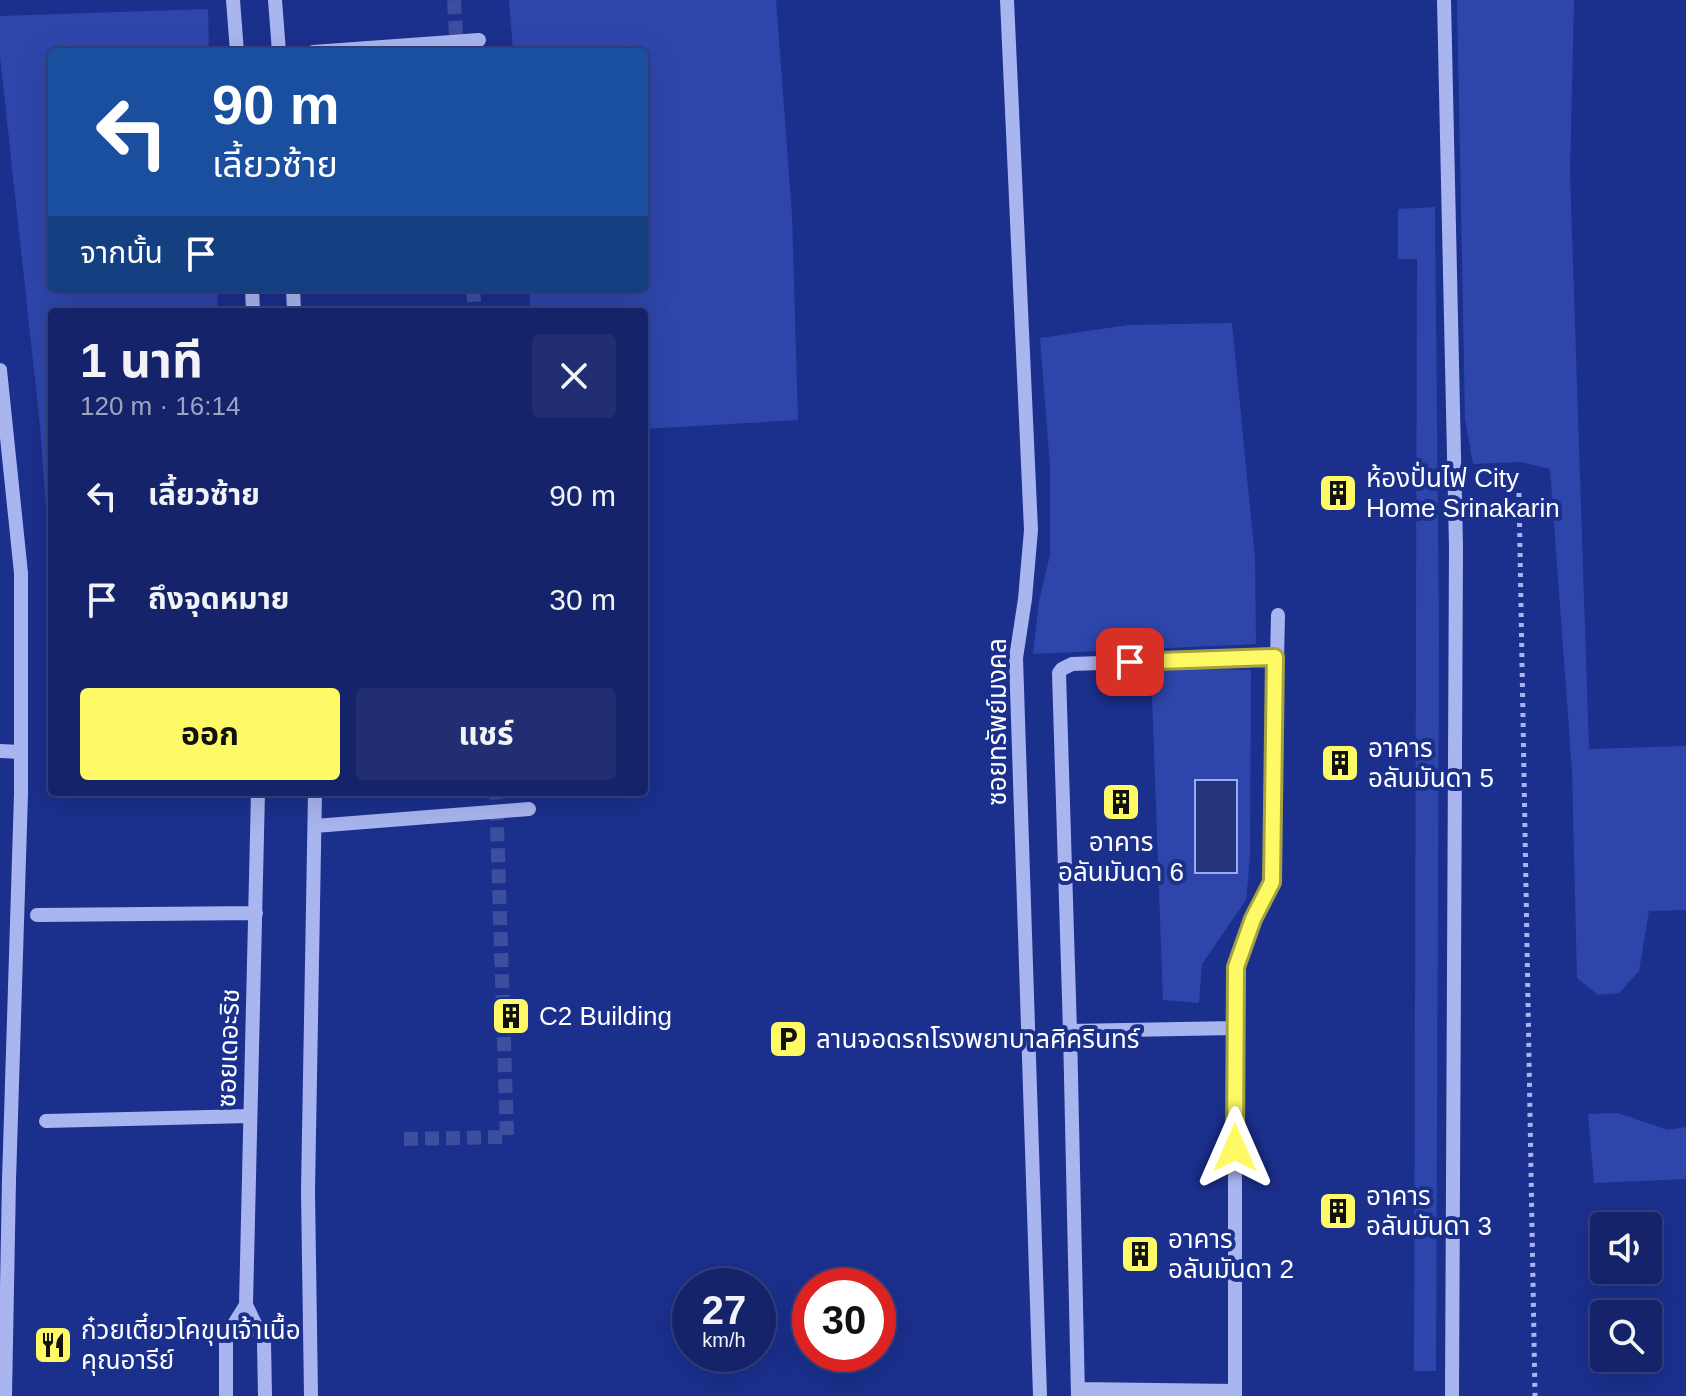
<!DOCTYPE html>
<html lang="th">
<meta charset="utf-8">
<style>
:root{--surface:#14236a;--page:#212f72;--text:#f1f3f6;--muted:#9da4c1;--line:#33407e;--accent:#fefa65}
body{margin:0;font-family:Helvetica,"Noto Sans Thai",sans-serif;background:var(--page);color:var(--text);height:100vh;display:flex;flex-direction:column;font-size:30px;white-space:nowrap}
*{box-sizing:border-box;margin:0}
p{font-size:26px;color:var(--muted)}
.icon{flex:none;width:44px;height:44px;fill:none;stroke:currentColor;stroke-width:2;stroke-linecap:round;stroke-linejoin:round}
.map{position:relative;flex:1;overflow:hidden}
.details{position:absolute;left:48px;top:308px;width:600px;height:488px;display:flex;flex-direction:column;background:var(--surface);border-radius:8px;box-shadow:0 8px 32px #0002,0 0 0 2px var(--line)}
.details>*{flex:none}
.banner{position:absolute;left:48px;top:48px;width:600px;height:244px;border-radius:8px;box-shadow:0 8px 32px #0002,0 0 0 2px var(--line);background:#1a4fa0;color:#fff;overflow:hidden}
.controls{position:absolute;left:1590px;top:1212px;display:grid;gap:16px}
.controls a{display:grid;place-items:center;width:72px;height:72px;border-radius:8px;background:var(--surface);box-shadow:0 8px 32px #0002,0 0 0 2px var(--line);font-size:40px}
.speed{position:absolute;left:672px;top:1268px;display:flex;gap:16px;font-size:40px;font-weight:700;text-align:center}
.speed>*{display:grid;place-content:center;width:104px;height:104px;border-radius:50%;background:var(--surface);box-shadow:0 8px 32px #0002,0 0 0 2px var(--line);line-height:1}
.speed small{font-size:20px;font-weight:400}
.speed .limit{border:12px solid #d22;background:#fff;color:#111}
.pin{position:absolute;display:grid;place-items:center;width:68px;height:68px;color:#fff;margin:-34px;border-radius:16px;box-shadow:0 4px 12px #0006}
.me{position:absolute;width:88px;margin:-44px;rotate:0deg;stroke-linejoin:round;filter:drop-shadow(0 0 6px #0008)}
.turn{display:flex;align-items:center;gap:28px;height:168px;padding:0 32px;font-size:36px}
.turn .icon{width:104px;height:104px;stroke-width:2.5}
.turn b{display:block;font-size:56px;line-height:68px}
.then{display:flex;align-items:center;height:76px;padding:0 32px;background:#0003;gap:16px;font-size:30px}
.round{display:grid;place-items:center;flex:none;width:84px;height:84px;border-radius:8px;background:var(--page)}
.head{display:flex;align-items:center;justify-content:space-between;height:136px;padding:0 32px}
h1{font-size:48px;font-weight:700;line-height:60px}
.primary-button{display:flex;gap:16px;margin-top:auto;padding:16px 32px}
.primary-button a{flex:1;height:92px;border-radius:8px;background:var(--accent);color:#111;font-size:32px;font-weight:700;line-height:92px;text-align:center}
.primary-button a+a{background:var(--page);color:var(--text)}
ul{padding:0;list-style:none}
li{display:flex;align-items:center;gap:24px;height:104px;padding:0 32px}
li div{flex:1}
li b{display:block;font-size:30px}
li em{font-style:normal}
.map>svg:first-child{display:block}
.green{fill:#2e46ab}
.water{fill:#25347c;stroke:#9bacef;stroke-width:2}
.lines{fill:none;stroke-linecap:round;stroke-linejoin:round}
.minor-tunnel{stroke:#3d4e9e;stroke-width:14;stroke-dasharray:14 7;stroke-linecap:butt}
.path{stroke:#a8b5ee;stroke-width:5;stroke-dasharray:4 6;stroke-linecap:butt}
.minor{stroke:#a8b5ee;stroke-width:14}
.route-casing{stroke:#a5a242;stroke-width:20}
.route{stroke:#fefa65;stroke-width:14}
.labels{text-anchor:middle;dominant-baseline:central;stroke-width:8;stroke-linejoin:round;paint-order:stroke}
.poi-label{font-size:26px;fill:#fff;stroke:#1b2f8d;text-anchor:start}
.street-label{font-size:26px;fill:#fff;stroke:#1b2f8d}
</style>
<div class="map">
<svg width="1686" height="1396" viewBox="0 0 1686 1396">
<rect width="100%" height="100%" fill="#1b2f8d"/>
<path class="green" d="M509,0H776L792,215L798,420L644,429V312H531L529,288H644V52H513Z
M1457,0H1574L1570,173L1589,749L1686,746V910L1649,911L1639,971L1619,993L1598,995L1577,978L1572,771L1550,469L1521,462L1473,464L1465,419Z
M208,9L209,52H52V288H217L218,312H52L51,652L48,534L40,426L0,56V16Z
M1435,207L1439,637L1436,1371H1414L1417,259H1398V209Z
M1232,323L1255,559L1256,644L1033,654L1039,601L1050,555V467L1040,338L1128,325Z
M1151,668L1251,670L1250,857L1246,900L1202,964L1199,1003L1163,1000Z
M1618,1113L1668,1130L1686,1127V1179L1594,1183L1588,1114Z"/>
<path class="water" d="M1195,780H1237V873H1195Z"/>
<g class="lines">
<path class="minor-tunnel" d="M454,0L457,52
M473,288L475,312
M404,1139L507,1137L496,792"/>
<path class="path" d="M1519,493L1535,1396"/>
<path class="minor" d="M233,0L237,52
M275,0L279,52
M1007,0L1031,530L1025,599L1016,658L1040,1396
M1444,0L1456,546L1452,1396
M313,52L479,40
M252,288L253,312
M293,288L294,312
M0,370L21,573V794L9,1180L5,1396
M0,751L21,752
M258,792L246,1305L264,1342L265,1396
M315,826L529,809
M37,915L256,913
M1070,1031L1236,1028
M46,1121L249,1116
M1078,1389L1235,1391
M226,1396V1337L246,1305
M311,1396L308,1191L315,792
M1078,1396L1070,1031L1059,673L1062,669L1072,664L1275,657
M1235,1396V981L1236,967L1247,935L1272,882L1278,615"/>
</g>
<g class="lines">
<defs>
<path id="route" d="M1130,662L1275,657L1272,882L1253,919L1236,967L1235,1148"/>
</defs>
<use href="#route" class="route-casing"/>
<use href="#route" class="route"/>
</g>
<defs>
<symbol id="building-square" viewBox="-11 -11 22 22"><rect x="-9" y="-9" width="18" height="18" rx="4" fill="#fefa65" stroke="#1b2f8d"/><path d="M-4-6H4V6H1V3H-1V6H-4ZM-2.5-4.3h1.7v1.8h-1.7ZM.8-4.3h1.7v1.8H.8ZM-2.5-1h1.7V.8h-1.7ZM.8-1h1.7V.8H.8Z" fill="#111"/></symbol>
<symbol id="parking-square" viewBox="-11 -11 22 22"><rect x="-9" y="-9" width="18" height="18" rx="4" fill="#fefa65" stroke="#1b2f8d"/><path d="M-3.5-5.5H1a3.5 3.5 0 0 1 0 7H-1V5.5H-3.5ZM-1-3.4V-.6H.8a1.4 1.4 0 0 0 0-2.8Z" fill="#111"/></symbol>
<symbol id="restaurant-square" viewBox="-11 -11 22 22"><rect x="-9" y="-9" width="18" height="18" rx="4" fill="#fefa65" stroke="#1b2f8d"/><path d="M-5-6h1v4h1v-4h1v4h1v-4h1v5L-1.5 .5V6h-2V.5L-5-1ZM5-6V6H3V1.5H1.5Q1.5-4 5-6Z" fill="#111"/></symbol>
</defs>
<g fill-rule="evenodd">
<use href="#building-square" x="1316" y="471" width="44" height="44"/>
<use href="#building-square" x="1318" y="741" width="44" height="44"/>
<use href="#building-square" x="1099" y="780" width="44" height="44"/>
<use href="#building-square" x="489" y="994" width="44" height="44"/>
<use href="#parking-square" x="766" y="1017" width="44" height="44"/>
<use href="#building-square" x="1316" y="1189" width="44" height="44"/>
<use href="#building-square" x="1118" y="1232" width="44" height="44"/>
<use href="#restaurant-square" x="31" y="1323" width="44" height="44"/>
</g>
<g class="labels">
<g class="poi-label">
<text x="1366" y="478">ห้องปั่นไฟ City<tspan x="1366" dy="30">Home Srinakarin</tspan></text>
<text x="1368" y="748">อาคาร<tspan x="1368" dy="30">อลันมันดา 5</tspan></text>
<text x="1121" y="842" text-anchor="middle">อาคาร<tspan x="1121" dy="30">อลันมันดา 6</tspan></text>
<text x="539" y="1016">C2 Building</text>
<text x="816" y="1039">ลานจอดรถโรงพยาบาลศิครินทร์</text>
<text x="1366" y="1196">อาคาร<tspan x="1366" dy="30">อลันมันดา 3</tspan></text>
<text x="1168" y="1239">อาคาร<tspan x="1168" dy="30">อลันมันดา 2</tspan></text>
<text x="81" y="1330">ก๋วยเตี๋ยวโคขุนเจ้าเนื้อ<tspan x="81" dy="30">คุณอารีย์</tspan></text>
</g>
<g class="street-label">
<text transform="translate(997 722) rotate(-90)">ซอยทรัพย์มงคล</text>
<text transform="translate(228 1048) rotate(-88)">ซอยเดอะริช</text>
</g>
</g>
</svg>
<div class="controls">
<a><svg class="icon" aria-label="sound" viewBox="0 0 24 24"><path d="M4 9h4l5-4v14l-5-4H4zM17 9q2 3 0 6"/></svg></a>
<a><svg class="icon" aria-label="search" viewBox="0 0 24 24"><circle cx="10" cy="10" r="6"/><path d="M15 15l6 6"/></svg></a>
</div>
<div class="speed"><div>27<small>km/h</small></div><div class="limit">30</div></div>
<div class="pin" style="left:1130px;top:662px;background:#d93025"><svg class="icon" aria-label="arrive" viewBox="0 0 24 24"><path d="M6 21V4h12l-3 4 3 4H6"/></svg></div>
<svg class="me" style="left:1235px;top:1148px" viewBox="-20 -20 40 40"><path d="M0-17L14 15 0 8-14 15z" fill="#fefa65" stroke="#fff" stroke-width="4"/></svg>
<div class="banner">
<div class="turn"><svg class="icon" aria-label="left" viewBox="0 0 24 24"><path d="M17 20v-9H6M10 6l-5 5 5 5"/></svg><div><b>90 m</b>เลี้ยวซ้าย</div></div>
<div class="then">จากนั้น<svg class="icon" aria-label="arrive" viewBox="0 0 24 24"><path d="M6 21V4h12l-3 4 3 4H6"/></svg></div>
</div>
<section class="details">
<div class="head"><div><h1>1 นาที</h1><p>120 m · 16:14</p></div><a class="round"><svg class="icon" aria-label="close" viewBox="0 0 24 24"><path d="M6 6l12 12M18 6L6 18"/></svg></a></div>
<ul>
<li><svg class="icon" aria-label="left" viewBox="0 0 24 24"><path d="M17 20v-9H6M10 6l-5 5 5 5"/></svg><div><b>เลี้ยวซ้าย</b></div><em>90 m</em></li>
<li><svg class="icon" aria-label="arrive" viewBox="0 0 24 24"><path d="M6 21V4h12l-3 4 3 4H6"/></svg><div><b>ถึงจุดหมาย</b></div><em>30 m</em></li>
</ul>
<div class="primary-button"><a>ออก</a><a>แชร์</a></div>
</section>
</div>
